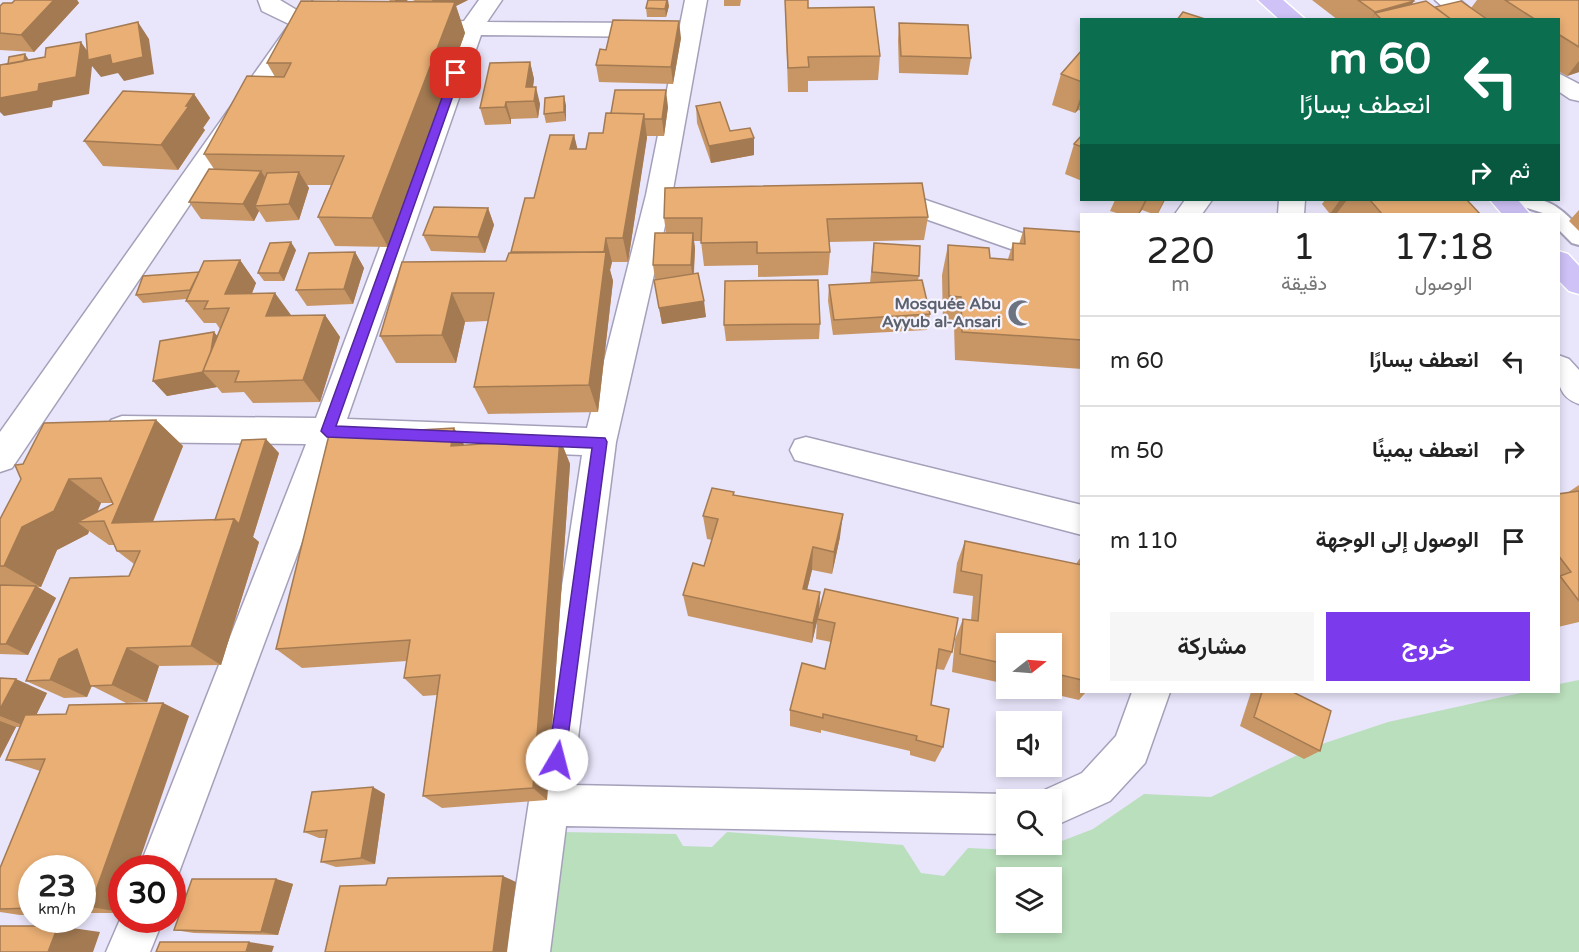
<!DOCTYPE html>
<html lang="ar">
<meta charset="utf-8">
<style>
:root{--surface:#fff;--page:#f6f6f6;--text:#222;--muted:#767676;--line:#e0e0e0;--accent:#7c3aed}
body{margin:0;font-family:"Varela Round",Vazirmatn,sans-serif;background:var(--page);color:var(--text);direction:rtl;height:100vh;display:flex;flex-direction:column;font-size:22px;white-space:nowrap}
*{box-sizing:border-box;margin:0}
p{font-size:20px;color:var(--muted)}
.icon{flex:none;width:33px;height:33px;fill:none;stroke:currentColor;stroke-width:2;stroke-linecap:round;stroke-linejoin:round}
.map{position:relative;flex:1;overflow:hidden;direction:ltr}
.side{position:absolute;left:1080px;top:213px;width:480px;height:480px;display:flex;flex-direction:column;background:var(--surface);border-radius:0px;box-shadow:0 3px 9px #0003;direction:rtl}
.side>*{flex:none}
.hud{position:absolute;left:1080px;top:18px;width:480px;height:183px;border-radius:0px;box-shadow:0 3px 9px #0003;direction:rtl;background:#0b6e4f;color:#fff;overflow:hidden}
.needle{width:39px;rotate:73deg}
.fabs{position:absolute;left:996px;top:633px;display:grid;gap:12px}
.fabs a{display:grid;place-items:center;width:66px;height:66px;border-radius:0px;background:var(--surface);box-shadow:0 3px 9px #0003;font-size:30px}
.speed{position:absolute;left:18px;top:855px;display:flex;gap:12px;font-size:30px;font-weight:700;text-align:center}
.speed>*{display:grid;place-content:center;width:78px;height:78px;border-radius:50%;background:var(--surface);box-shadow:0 3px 9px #0003;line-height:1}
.speed small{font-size:15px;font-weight:400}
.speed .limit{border:9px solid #d22;background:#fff;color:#111}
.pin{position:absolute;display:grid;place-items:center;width:51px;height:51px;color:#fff;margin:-26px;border-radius:12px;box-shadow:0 3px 9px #0006}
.me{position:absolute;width:66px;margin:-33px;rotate:8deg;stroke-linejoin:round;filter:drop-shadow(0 0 4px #0008)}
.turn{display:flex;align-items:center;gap:21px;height:126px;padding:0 30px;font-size:27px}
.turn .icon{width:78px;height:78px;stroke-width:2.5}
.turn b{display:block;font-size:42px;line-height:51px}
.then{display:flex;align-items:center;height:57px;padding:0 30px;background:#0003;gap:12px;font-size:22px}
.eta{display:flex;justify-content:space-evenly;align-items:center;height:102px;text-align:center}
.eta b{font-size:36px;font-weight:600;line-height:42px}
.button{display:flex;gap:12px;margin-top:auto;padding:12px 30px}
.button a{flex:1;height:69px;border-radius:0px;background:var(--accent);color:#fff;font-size:24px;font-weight:600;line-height:69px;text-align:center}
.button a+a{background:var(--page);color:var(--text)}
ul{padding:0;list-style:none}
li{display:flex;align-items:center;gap:18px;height:90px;padding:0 30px;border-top:2px solid var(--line)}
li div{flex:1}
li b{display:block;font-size:22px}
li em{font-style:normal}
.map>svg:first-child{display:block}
.green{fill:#badfbc;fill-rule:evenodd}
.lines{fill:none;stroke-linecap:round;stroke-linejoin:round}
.service-casing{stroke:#a5a0ba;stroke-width:4}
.minor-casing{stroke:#a5a0ba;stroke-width:3}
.primary-casing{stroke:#fff;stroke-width:3}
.service{fill:#fff;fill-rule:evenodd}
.minor{fill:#fff;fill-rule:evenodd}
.primary{fill:#cec2f6;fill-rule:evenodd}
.wall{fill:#c89665;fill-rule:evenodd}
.shaded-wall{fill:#a37a52}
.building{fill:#e9af75;stroke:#a37a52;stroke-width:1.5}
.route{fill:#7c3aed;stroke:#51269a;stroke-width:1.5}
.labels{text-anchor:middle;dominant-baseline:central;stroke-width:4.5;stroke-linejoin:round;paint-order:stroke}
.worship-label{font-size:16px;font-weight:bold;fill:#5b616d;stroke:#f6f4ff;text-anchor:end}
</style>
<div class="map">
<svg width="1579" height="952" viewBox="0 0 1579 952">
<rect width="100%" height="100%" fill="#e9e5fb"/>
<path class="green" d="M1579,680V952H522L562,832L676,834L683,846L712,847L727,832L903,845L921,873L944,876L968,848L1036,851L1093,829L1144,794L1211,797L1316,746L1388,722L1525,692H1558L1559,684ZM1006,878H1052V922H1006Z"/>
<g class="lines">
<defs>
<path id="service" d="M1512,200C1547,196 1555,203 1579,227V245L1572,243L1558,229V214H1546L1515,204Z"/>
<path id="minor" d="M258,0H280L300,12L314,0H338L310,27L305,28L307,31L12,468L0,472V432L288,26L291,25L262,11Z
M479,0H502L487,22L654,23L662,25L665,30L662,35L654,37L481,35L347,419L587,428L646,195L685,0H707L672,195L616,442L572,785L1006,794L1020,800H1006V834L566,826L550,952H506L582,455L338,445L175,883L172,884V868H139L306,444L122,442L111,438L106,429L111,420L122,416L316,418L459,35L446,33L443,28L446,23L464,21Z
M1435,0H1460L1484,20H1458Z
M1558,73L1579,84V101L1570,99L1558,91Z
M883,194L920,198L1028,235L1082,244V264L1025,254L917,216L874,209L870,203L874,197Z
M1185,200H1212L1202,214H1175Z
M1279,200H1305L1304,214H1278Z
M1558,355L1569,359L1579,370V404C1555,396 1558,377 1558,355Z
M806,437L1082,505V535L795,460L790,450L795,440Z
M1132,692H1170L1145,763L1110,801L1052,827V800H1035L1038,793L1082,773L1116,736Z
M122,915V920H163L150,952H106Z"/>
<path id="primary" d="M1258,0H1283L1306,20H1280Z
M1490,200H1518L1530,214H1502Z
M1558,251L1568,254L1579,266V294L1569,291L1558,280Z"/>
</defs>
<use href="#service" class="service-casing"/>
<use href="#minor" class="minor-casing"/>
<use href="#primary" class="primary-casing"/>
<use href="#service" class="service"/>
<use href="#minor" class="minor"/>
<use href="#primary" class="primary"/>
</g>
<path class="wall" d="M15,0H82H77L79,3L34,52L0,50V6L12,3Z
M389,0H408L404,2H416L413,0H468L456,6L465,33L388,247L335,246L318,217L331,185H307L309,188L299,220L266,222L259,211L254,221L201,219L189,202L214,169L204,154L275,77L267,63L391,2Z
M724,0H741L740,6H724Z
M785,0L808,8L880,56L878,80L808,81V92H788Z
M1312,0H1413L1414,1L1412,4L1435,7L1471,8L1477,0H1579V72L1567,76L1558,71V20H1338Z
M669,6L666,17H647L646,8Z
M899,23L971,58L968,75L899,73L898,40Z
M681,38L673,84L599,82L596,65L606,50Z
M1082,50V111L1078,110L1075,113L1052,105L1061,74Z
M530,62L534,79L533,87L540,104L538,118L511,119V124L485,125L480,108Z
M194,94L210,118L203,128L205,130L178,170L103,166L84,141Z
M566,105V121L546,123L544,114Z
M696,106L754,155L711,163L697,123Z
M668,107L664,136H647L628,262H612L610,270L613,281L598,412L488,414L474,387L488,321L465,322L456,363H396L380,336L506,261L512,253L511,252L534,198L574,135L577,149H586L603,133L611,113Z
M1082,135V181L1065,174L1074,144Z
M665,188L928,217L924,240L829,242L830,252L828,275L758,277V265L704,266L701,241H694L695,249L694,274L706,317L662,324L654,280L655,279L653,265L666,233L664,218Z
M1115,200H1165L1158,214H1153L1142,210L1139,214H1120L1110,211Z
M1325,200H1370L1480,214H1338L1337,213L1330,214L1322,204Z
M488,208L494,225L485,253L431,251L423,235Z
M1579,210V231L1569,221Z
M1024,228L1082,232V369L955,360L954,325H943L942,275L948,245L990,258L1008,259L1013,243L1019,244Z
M874,243L919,276L918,280L930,314L927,330L833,335L828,301L829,285L870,283Z
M296,250L284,281H264L258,273Z
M355,252L364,268L353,304L307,306L296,290Z
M240,260L256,283L252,293L291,316L325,315L340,337L320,402L253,403L244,392L222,393L217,387L167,396L153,381L214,332L217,336L220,329L216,323H204L186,301V299L143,303L136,295L199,272Z
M820,324L819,339L726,341L724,325Z
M156,420L183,446L153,522L215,520L279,453L253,537L259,542L221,665L159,666L147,702L126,703L92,686L87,697L64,698L26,681L129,576L134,564L117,551L114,545H109L89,531L88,534L57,550L41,587H38L56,598L28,655L0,654V519L21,479L23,464ZM101,503H112L113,504L97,512Z
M454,428L464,445L560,439L570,464L547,800L442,808L423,796L437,695L423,696L404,678L407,661L302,668L276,649Z
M1579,485V622L1558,627V494L1567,493Z
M734,492V495L840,537L832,574L812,570L807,590L820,592L819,612L952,652L944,670L936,669L931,705L943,747L935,762L910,755V751L821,730V733L790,726V710L825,669L831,642L816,639L817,621L812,643L688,616L683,595L704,566L712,540L707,539L703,516Z
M965,541L1076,564L1082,555V692H1086L1079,700L1027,688H1052V644H1006V684L952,672L955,639L963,619L971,620L973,596L953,593L957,563Z
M0,678L47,693L36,715L66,714L163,703L189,716L122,868V913H82V868H32V915H20L0,912V868L40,771L6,760L20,727H16L0,758Z
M1251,692H1293L1320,751L1304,759L1240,726Z
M385,794L375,864L336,867L321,862L326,838H319L304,832Z
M276,879L293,884L278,935L194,933L174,930Z"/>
<path class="shaded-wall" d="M54,0H77L79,3L34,52L21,35Z
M395,0H408L397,6Z
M432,0H468L456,6L465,33L388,247L372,218L438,16Z
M667,0H668L669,6L666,17L665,9Z
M1414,1L1402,20L1375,13L1371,20L1375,12Z
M679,21L681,38L673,84L671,67Z
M138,22L149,39L154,74L124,81L118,73L101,77L92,66L89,94L53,101L52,107L4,116L0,112V98L39,84L81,42L93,59Z
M25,54L31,63H24Z
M1579,61V72L1567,76Z
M530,62L534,79L531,101L526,87Z
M536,87L540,104L538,118L534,101Z
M666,90L668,107L664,136L662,119Z
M1082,93V99L1078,110L1075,113Z
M194,94L210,118L203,128L205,130L178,170L161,145Z
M564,96L566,105V121L564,112Z
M506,102L511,119V124L505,107Z
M644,114L647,138L628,262L623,238Z
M574,135L580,159L570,149Z
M754,138V155L711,163L709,146Z
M261,171L272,188L255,206L259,211L254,221L243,204Z
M299,172L309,188L299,220L289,204Z
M1145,200H1147L1142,210L1139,214H1138Z
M1164,200H1165L1157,214Z
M1340,200H1347L1337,213L1330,214Z
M488,208L494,225L485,253L478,237Z
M693,233L695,249L693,281L691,265Z
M606,238L612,262L610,270L613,281L598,412L589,385L604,253Z
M291,242L296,250L284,281L279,273Z
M355,252L364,268L353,304L344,289Z
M240,260L256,283L243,316L225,294Z
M275,293L291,315L266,316Z
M452,293L465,322L456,363L442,335Z
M704,301L706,317L662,324L659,308Z
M325,315L340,337L320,402L303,380Z
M214,332L226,347L207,371Z
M203,372L217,387L167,396L153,381Z
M156,420L183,446L143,546L112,523Z
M454,428L469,453L451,446Z
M266,439L279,453L253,537L259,542L221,665L191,646L234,519Z
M560,439L570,464L547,800L533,788Z
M69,479L101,503L93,522H77L89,531L88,534L57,550L41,587L4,566L22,527Z
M843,514L840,537L832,574L834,552Z
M813,547L812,570L802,610L803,589Z
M36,586L56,598L28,655L6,644Z
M820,592L819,613L812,643L813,623Z
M127,648L159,666L147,702L112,685Z
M77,649L95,677L87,697L50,680L59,659Z
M16,679L47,693L30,728L0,716V709Z
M163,703L189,716L137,868H122V912L90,907Z
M0,721L16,727L0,758Z
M373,787L385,794L375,864L361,858Z
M503,876L516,882L507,952H493Z
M276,879L293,884L278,935L261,932Z
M58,926L100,932L93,952H48Z
M249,942L274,946L272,952H246Z"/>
<path class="building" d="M15,0H54L21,35L0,33V6L3,3H12Z
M648,0H667L665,9L646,8Z
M785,0H808V8L874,7L880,56L808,57L809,67L788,68Z
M1358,0H1413L1414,1L1375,12Z
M1505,0H1579V47L1558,34V20H1536Z
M301,1L455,2L372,218L318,217L344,156L204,154L247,76L284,77L291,63H267Z
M1426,1L1452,20H1382L1375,13Z
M1461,1L1488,20H1452L1435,7Z
M1183,12L1205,19L1177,20Z
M613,20L679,21L671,67L596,65L600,49L606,50Z
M138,22L143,57L112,64L110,55L88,60L86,34Z
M899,23L968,25L971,58L901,56Z
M81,42L76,77L39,84L38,91L0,98V65L45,57L46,48Z
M1082,50V82L1061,74Z
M25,54L24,61L8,64L9,57Z
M530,62L526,87H536L534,101L506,102L505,107L480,108L490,63Z
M615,90H666L662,119H644V114L611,113Z
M123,91L194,94L186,106H189L161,145L84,141Z
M564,96V112L544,114L545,98Z
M720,102L730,131L750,128L754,138L709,146L696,106Z
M606,113L644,114L623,238H606L604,252H511L525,198H534L550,135H574L570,149H586L589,133H603Z
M1082,135V147L1074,144Z
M209,169L261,171L243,204L189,202Z
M299,172L289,204L255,206L267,173Z
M922,183L928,217L827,219L830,252L757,253V242L701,243L702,218H664L665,188Z
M1370,200H1467L1480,214H1382Z
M434,207L488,208L478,237L423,235Z
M1024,228L1082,232V340L962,332L961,297L949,296L948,245L989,248L990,258L1013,260V243L1025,244Z
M655,233H693L691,265H653Z
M291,242L279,273H258L270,243Z
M874,243L920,246L919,276L872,272Z
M355,252L344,289L296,290L309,253Z
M606,252L589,385L474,387L494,293H452L442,335L380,336L402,262L506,261L509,253Z
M240,260L225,294L275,293L266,316L325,315L303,380L235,382L239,371H203L229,308L204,309L208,301H186L204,261Z
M199,272L190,290L136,295L143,276Z
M698,273L704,301L659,308L654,280Z
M818,280L820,324L724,325L725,281Z
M922,280L930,314L834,320L829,285Z
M214,332L211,351L203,371V372L153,381L160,341Z
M156,420L112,523L234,519L191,646L127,648L112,685L90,686L77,649L59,659L50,680L26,681L70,578L129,576L140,551H117L104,521L77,522L113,504L101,478L69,479L54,511L22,527L4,566H0V519L21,479L15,465L23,464L44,423Z
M454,428L451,446L560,439L533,788L423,796L440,675L404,678L410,640L276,649L329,435Z
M266,439L239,524L234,519L215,520L242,440Z
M712,488L734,492L733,495L843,514L834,552L813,547L803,589L820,592L813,623L683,595L693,563L704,566L718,519L703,516Z
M1579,491V601L1560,576L1571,572L1558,555V494Z
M965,541L1082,565V680L1052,673V644H1006V664L960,654L963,619L978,621L982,575L961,571Z
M0,585L36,586L6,644H0Z
M825,589L958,618L952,652L939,649L931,705L949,709L943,747L916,740L917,736L823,714V718L790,710L802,663L825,669L835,623L817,619Z
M0,678L16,679L0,709Z
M1262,692H1293L1331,711L1320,751L1254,717Z
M163,703L90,907H82V868H32V908L0,909V868L45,759L6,760L25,715L66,714L69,705Z
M373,787L361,858L321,862L327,830L304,832L312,792Z
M503,876L493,952H325L340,886L386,885L388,878Z
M192,879H276L261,932L174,930Z
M0,926H58L48,952H0Z
M160,942H249L246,952H156Z"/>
<path class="route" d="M456,70L461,73L336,426L605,438L607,442L565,760L562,765L557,768L551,765L548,760L592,448L327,437L321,431L451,73Z"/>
<defs>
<symbol id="mosque-bare" viewBox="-9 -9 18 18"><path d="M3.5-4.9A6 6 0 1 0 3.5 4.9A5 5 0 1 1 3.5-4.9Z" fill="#6b7280" stroke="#f6f4ff" stroke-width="2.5" paint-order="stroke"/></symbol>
</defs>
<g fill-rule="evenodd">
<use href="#mosque-bare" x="1002" y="294" width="38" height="38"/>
</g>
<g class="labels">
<g class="worship-label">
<text x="1001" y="304">Mosquée Abu<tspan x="1001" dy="18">Ayyub al-Ansari</tspan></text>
</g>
</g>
</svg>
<div class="fabs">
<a><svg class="needle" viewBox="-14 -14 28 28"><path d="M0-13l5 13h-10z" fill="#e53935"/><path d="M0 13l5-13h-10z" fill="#767676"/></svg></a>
<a><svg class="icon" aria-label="sound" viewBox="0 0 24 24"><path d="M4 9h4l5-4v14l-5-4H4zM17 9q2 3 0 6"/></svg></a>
<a><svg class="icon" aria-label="search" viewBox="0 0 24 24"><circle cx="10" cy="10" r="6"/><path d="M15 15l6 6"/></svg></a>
<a><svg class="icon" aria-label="layers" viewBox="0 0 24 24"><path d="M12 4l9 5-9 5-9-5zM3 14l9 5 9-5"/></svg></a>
</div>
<div class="speed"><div>23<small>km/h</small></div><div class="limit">30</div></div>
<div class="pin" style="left:456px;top:73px;background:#d93025"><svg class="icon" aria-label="arrive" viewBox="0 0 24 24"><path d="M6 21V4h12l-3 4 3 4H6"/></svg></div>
<svg class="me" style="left:557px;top:760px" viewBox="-20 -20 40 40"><circle r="19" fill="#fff"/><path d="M0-13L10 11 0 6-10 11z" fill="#7c3aed"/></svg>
<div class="hud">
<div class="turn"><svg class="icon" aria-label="left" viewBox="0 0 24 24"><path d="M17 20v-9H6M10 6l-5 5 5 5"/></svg><div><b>60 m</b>انعطف يسارًا</div></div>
<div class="then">ثم<svg class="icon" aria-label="right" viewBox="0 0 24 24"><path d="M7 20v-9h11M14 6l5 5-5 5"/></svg></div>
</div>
<section class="side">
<div class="eta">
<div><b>17:18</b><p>الوصول</p></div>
<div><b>1</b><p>دقيقة</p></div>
<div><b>220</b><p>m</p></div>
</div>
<ul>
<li><svg class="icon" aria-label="left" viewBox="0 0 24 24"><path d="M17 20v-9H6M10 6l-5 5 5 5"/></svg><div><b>انعطف يسارًا</b></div><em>60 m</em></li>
<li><svg class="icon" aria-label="right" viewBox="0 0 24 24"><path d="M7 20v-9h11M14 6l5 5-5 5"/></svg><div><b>انعطف يمينًا</b></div><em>50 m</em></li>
<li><svg class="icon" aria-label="arrive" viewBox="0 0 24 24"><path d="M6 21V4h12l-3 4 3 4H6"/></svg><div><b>الوصول إلى الوجهة</b></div><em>110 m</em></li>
</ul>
<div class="button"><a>خروج</a><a>مشاركة</a></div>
</section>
</div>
